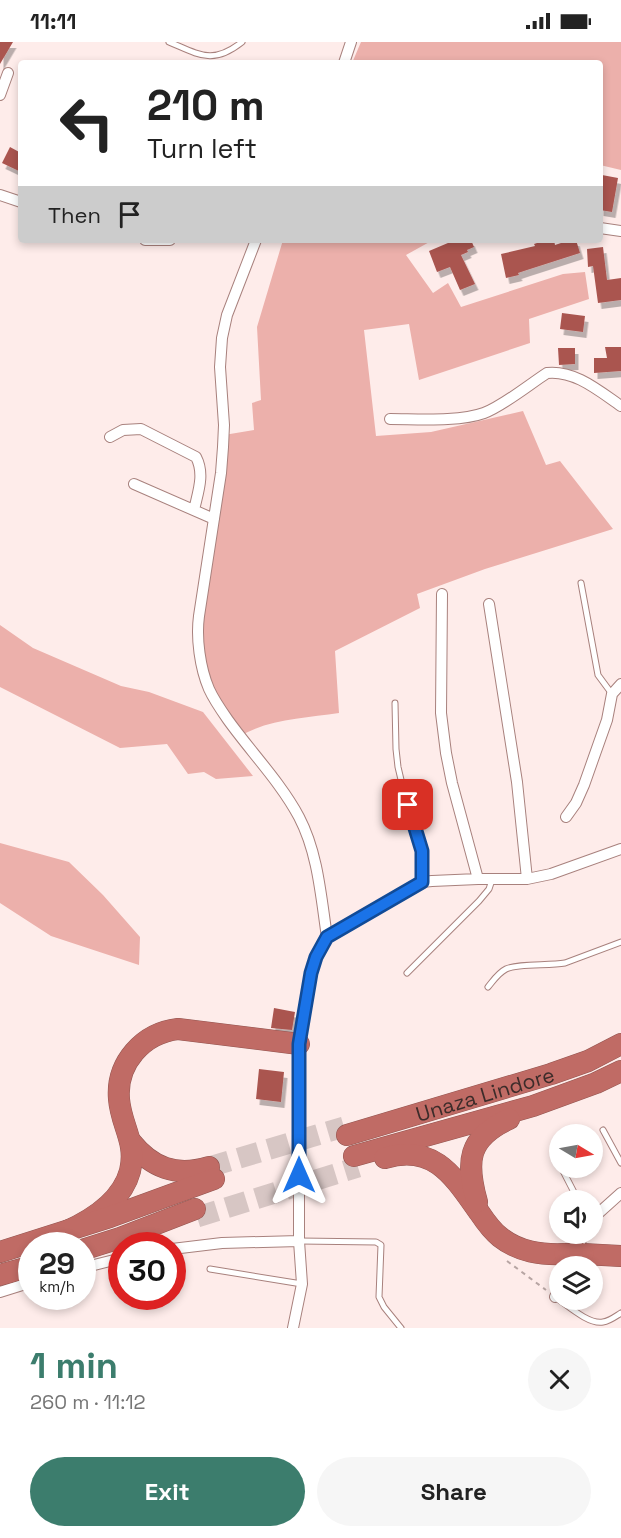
<!DOCTYPE html>
<meta charset="utf-8">
<style>
:root{--surface:#fff;--page:#f6f6f6;--text:#222;--muted:#767676;--accent:#3c7d6d}
body{margin:0;font-family:"Space Grotesk",sans-serif;background:var(--page);color:var(--text);height:100vh;display:flex;flex-direction:column;font-size:22px;white-space:nowrap}
*{box-sizing:border-box;margin:0}
p{font-size:20px;color:var(--muted)}
.icon{flex:none;width:33px;height:33px;fill:none;stroke:currentColor;stroke-width:2;stroke-linecap:round;stroke-linejoin:round}
.map{position:relative;height:1286px;overflow:hidden}
.panel{display:flex;flex-direction:column;background:var(--surface);flex:1}
.panel>*{flex:none}
.hud{position:absolute;left:18px;top:18px;width:585px;height:183px;border-radius:6px;box-shadow:0 3px 9px #0003;background:#fff;color:var(--text);overflow:hidden}
.needle{width:39px;rotate:100deg}
.tools{position:absolute;left:549px;top:1082px;display:grid;gap:12px}
.tools a{display:grid;place-items:center;width:54px;height:54px;border-radius:50%;background:var(--surface);box-shadow:0 3px 9px #0003;font-size:30px}
.speed{position:absolute;left:18px;top:1190px;display:flex;gap:12px;font-size:30px;font-weight:700;text-align:center}
.speed>*{display:grid;place-content:center;width:78px;height:78px;border-radius:50%;background:var(--surface);box-shadow:0 3px 9px #0003;line-height:1}
.speed small{font-size:15px;font-weight:400}
.speed .limit{border:9px solid #d22;background:#fff;color:#111}
.pin{position:absolute;display:grid;place-items:center;width:51px;height:51px;color:#fff;margin:-26px;border-radius:12px;box-shadow:0 3px 9px #0006}
.me{position:absolute;width:66px;margin:-33px;rotate:0deg;stroke-linejoin:round;filter:drop-shadow(0 0 4px #0008)}
.turn{display:flex;align-items:center;gap:21px;height:126px;padding:0 30px;font-size:27px}
.turn .icon{width:78px;height:78px;stroke-width:2.5}
.turn b{display:block;font-size:42px;line-height:51px}
.then{display:flex;align-items:center;height:57px;padding:0 30px;background:#0003;gap:12px;font-size:22px}
.round{display:grid;place-items:center;flex:none;width:63px;height:63px;border-radius:32px;background:var(--page)}
.overview{display:flex;align-items:center;justify-content:space-between;height:102px;padding:0 30px}
h1{font-size:36px;font-weight:600;line-height:45px;color:var(--accent)}
.primary-button{display:flex;gap:12px;margin-top:auto;padding:12px 30px}
.primary-button a{flex:1;height:69px;border-radius:36px;background:var(--accent);color:#fff;font-size:24px;font-weight:600;line-height:69px;text-align:center}
.primary-button a+a{background:var(--page);color:var(--text)}
.status{display:flex;justify-content:space-between;align-items:center;height:42px;padding:0 30px;background:var(--surface);direction:ltr}
.status svg{height:16px;fill:currentColor}
.map>svg:first-child{display:block}
.green{fill:#ecb0ab}
.building{fill:#aa5550;filter:url(#shadow)}
.lines{fill:none;stroke-linecap:round;stroke-linejoin:round}
.highway-tunnel{stroke:#d7c6c4;stroke-width:21;stroke-dasharray:21 10;stroke-linecap:butt}
.lane-casing{stroke:#a8817d;stroke-width:7}
.street-casing{stroke:#a8817d;stroke-width:12}
.highway-casing{stroke:#925550;stroke-width:22}
.path{stroke:#b7a5a3;stroke-width:2;stroke-dasharray:4.5 4.5;stroke-linecap:butt}
.lane{stroke:#fff;stroke-width:5}
.street{stroke:#fff;stroke-width:10}
.highway{stroke:#c06b65;stroke-width:21}
.highway-bridge-casing{stroke:#925550;stroke-width:22;stroke-linecap:butt}
.highway-bridge{stroke:#c06b65;stroke-width:21}
.route-casing{stroke:#114b97;stroke-width:15}
.route{stroke:#1a73e8;stroke-width:10}
.labels{text-anchor:middle;dominant-baseline:central;stroke-width:6;stroke-linejoin:round;paint-order:stroke}
.street-label{font-size:21px;fill:#3c2c2a;stroke:#fefefe}
</style>
<div class="status"><b>11:11</b><svg viewBox="0 0 49 12"><path d="M0 12V9h3v3zM5 12V6h3v6zM10 12V3h3v9zM15 12V0h3v12zM26 1h20v11H26zM47 4h2v5h-2z"/></svg></div>
<div class="map">
<svg width="621" height="1286" viewBox="0 0 621 1286">
<defs>
<filter id="shadow"><feDropShadow dx="3.5" dy="6" stdDeviation="0" flood-color="#0004"/></filter>
</defs>
<rect width="100%" height="100%" fill="#feecea"/>
<path class="green" d="M361,0H621V128L600,123V21H352Z
M283,198H433L406,213L433,251L448,241L461,265L563,232L585,230L589,257L529,277L530,301L419,338L409,282L364,288L376,394L431,390L523,369L546,423L560,419L613,487L485,527L417,552L420,566L335,609L339,671C306,676 269,677 240,694L215,659L198,594L224,393L254,388L252,361L261,358L257,285Z
M0,583L33,606L121,644L149,650L203,670L253,734L216,737L204,730L188,732L167,702L120,706L0,645Z
M0,801L69,820L103,853L140,895L139,923L51,894L0,861Z"/>
<path class="building" d="M0,0H13L0,22Z
M10,105L21,111V130L2,121Z
M602,133L618,136L612,170L600,168V143Z
M455,198H471L474,205L467,208L468,210L461,213L475,242L460,248L450,225L437,230L429,209Z
M546,198H554L555,203L570,198H576L580,211L527,228L518,231L519,233L506,236L501,212L535,204L534,202Z
M603,205L607,238L621,236V258L598,261L593,224L588,225L587,207Z
M562,271L585,274L583,290L560,287Z
M605,305H621V329L594,331V316H607Z
M558,306H575V322L559,323Z
M274,966L295,970L292,988L271,986Z
M259,1027L284,1030L281,1060L256,1057Z"/>
<g class="lines">
<path class="highway-tunnel" d="M209,1125L344,1085
M197,1175L358,1125"/>
<defs>
<path id="lane" d="M169,0C200,13 213,23 242,0
M581,541L598,633L612,652
M395,661L396,707L398,725L402,742L419,797L422,809V839
M407,931L479,859L489,847L492,838
M488,945C493,939 498,931 506,927C518,921 549,924 565,921L621,900
M603,1088L621,1121
M561,1125L578,1158
M300,1199L376,1200L381,1203L379,1255L384,1265L401,1286
M210,1227L302,1242
M555,1255C567,1263 589,1283 603,1280C610,1279 616,1274 621,1271"/>
<path id="street" d="M344,21L351,0
M0,53L8,31
M0,153L21,160
M600,186L621,189
M145,198H170
M256,198L227,273L222,296L220,325L224,383L223,405L221,431L199,574C196,596 200,626 209,647C214,658 221,668 228,678C251,710 281,741 299,775C318,811 321,855 327,895
M390,377C418,377 459,380 484,371C503,364 530,342 547,331C575,328 599,349 621,364
M110,395L123,388L141,387L196,415C205,432 198,450 194,468
M134,442L214,477
M442,552L441,671L446,711L452,741L478,837
M489,562L517,740L527,837
M566,775L576,761L584,743L607,678L612,652L621,642
M592,1177L621,1151
M172,1207L222,1201L299,1199
M570,1224L584,1191
M82,1226L122,1216
M0,1250L32,1240
M555,1255L560,1247
M293,1286L302,1242L299,1199V1002L311,931L316,915L327,895L422,840L432,839L478,837H527L551,832L621,807"/>
<g id="highway">
<path id="s1" d="M347,1093L551,1032L588,1019L621,1002"/>
<path d="M131,1100C152,1126 176,1135 209,1125"/>
<path d="M354,1114L533,1064L596,1041L621,1029"/>
<path d="M385,1116C434,1101 454,1135 479,1170C485,1179 491,1188 500,1195C519,1210 541,1213 565,1212"/>
<path d="M477,1160C466,1120 467,1096 509,1077"/>
<path d="M65,1190C92,1178 122,1159 130,1129C137,1100 121,1084 119,1057C116,1021 143,991 178,987L299,1002"/>
<path d="M82,1208L120,1196L195,1167"/>
<path d="M0,1210L110,1175L214,1137"/>
<path d="M583,1212L621,1214"/>
<path d="M0,1233L32,1224"/>
</g>
</defs>
<use href="#lane" class="lane-casing"/>
<use href="#street" class="street-casing"/>
<use href="#highway" class="highway-casing"/>
<path class="path" d="M507,1219L546,1248"/>
<use href="#lane" class="lane"/>
<use href="#street" class="street"/>
<use href="#highway" class="highway"/>
<defs>
<path id="highway-bridge" d="M565,1212H583"/>
</defs>
<use href="#highway-bridge" class="highway-bridge-casing"/>
<use href="#highway-bridge" class="highway-bridge"/>
</g>
<g class="lines">
<defs>
<path id="route" d="M299,1133V1002L311,931L316,915L327,895L422,840V809L408,763"/>
</defs>
<use href="#route" class="route-casing"/>
<use href="#route" class="route"/>
</g>
<g class="labels">
<g class="street-label">
<text stroke="none"><textPath href="#s1" startOffset="144">Unaza Lindore</textPath></text>
</g>
</g>
</svg>
<div class="tools">
<a><svg class="needle" viewBox="-14 -14 28 28"><path d="M0-13l5 13h-10z" fill="#e53935"/><path d="M0 13l5-13h-10z" fill="#767676"/></svg></a>
<a><svg class="icon" aria-label="sound" viewBox="0 0 24 24"><path d="M4 9h4l5-4v14l-5-4H4zM17 9q2 3 0 6"/></svg></a>
<a><svg class="icon" aria-label="layers" viewBox="0 0 24 24"><path d="M12 4l9 5-9 5-9-5zM3 14l9 5 9-5"/></svg></a>
</div>
<div class="speed"><div>29<small>km/h</small></div><div class="limit">30</div></div>
<div class="pin" style="left:408px;top:763px;background:#d93025"><svg class="icon" aria-label="arrive" viewBox="0 0 24 24"><path d="M6 21V4h12l-3 4 3 4H6"/></svg></div>
<svg class="me" style="left:299px;top:1133px" viewBox="-20 -20 40 40"><path d="M0-17L14 15 0 8-14 15z" fill="#1a73e8" stroke="#fff" stroke-width="4"/></svg>
<div class="hud">
<div class="turn"><svg class="icon" aria-label="left" viewBox="0 0 24 24"><path d="M17 20v-9H6M10 6l-5 5 5 5"/></svg><div><b>210 m</b>Turn left</div></div>
<div class="then">Then<svg class="icon" aria-label="arrive" viewBox="0 0 24 24"><path d="M6 21V4h12l-3 4 3 4H6"/></svg></div>
</div>
</div>
<section class="panel">
<div class="overview"><div><h1>1 min</h1><p>260 m · 11:12</p></div><a class="round"><svg class="icon" aria-label="close" viewBox="0 0 24 24"><path d="M6 6l12 12M18 6L6 18"/></svg></a></div>
<div class="primary-button"><a>Exit</a><a>Share</a></div>
</section>
